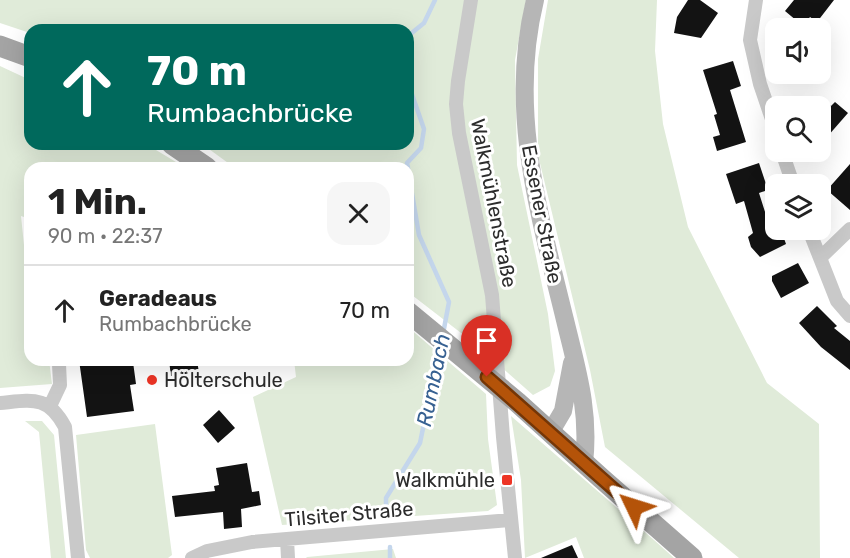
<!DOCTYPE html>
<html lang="de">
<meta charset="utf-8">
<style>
:root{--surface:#fff;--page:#f6f6f6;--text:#222;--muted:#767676;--line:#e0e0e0}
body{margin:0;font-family:Rubik,sans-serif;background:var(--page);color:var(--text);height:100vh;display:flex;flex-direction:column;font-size:22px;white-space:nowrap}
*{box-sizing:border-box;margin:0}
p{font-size:20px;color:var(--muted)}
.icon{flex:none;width:33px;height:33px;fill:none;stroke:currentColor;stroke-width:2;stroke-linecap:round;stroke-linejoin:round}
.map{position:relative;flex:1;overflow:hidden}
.details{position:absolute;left:24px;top:162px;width:390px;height:204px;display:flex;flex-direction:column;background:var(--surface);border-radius:18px;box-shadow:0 6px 24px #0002}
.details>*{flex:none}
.hud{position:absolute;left:24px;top:24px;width:390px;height:126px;border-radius:18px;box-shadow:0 6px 24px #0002;background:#00695c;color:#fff;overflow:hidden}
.buttons{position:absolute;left:765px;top:18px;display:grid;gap:12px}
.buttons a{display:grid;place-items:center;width:66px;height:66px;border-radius:12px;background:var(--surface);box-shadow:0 6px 24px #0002;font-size:30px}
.pin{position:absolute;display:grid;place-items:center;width:51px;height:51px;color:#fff;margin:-62px -26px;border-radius:50% 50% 50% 0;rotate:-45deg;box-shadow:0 0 6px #0007}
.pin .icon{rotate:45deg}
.me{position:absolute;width:66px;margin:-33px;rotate:311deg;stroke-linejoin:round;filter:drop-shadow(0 0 4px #0008)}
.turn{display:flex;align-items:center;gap:21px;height:126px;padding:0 24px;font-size:27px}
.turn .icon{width:78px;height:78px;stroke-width:2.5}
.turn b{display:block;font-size:42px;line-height:51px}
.round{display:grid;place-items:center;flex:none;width:63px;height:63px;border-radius:18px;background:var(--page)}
.headline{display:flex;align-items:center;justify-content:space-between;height:102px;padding:0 24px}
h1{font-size:36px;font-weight:700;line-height:45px}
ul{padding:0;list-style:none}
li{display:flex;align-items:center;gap:18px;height:90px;padding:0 24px;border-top:2px solid var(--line)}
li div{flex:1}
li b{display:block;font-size:22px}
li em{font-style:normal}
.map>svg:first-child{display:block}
.green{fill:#e0ebd9}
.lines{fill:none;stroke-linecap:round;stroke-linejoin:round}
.stream{stroke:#c4d6ec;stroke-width:4.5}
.building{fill:#131313}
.street{stroke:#c9c9c9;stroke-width:14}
.secondary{stroke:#b6b6b6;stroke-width:18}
.primary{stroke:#a4a4a4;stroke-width:21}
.route-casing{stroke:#753606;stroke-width:15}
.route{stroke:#b45309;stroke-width:10}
.poi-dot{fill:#ed3425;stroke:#fff;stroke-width:2}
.labels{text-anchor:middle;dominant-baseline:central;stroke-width:6;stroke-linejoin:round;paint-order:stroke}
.street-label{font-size:20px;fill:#2c2c2c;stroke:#fff}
.poi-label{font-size:20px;fill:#2c2c2c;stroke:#fff;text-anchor:start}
.water-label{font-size:21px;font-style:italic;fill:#376192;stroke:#fff}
</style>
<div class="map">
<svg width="850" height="558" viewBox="0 0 850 558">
<rect width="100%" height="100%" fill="#fff"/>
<path class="green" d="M0,0H526L515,60L517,165L548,314L555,371L550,386L533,395L474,343L408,292V168H235L202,144H408V30H30V33L0,23Z
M548,0H657L655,51L663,124L688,227L767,383L819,424L820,558H739L605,447L590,370L538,155V59Z
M0,66L30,80V144H146L186,168H30V219L21,216L25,255L30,257V360H49L52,384L0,388Z
M408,327L486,394L488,439L497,505L488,511L282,525L253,397L296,377L294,360H408Z
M511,416L654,540L674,558H584L576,537L525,558L521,480Z
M25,421H42L54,435L66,558H51L39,432Z
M155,424L172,555L168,558H90L86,550L76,435Z
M393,549L396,558H306L307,557Z"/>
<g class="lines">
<path class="stream" d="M408,36L424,23L435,0
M408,168L407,163L421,148L424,129L408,83
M408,170L419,235L449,302L443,334
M386,517V498L420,443L440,345
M390,547V558"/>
</g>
<path class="building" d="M688,0H700L718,13L701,38L674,33L677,17Z
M794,0H834L817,22L810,17L803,26L785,11Z
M733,61L741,86L730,90L746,142L717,151L713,137L720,135L714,115L717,114L703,70Z
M820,97L831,106L835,102L848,113L827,137L820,131Z
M759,163L768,190L759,193L766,215L776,212V230H781L786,244L760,257L751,247L748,237L753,233L744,201L736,204L726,174Z
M850,164V210L827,190Z
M798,263L809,283L781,298L772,281V276Z
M817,306L837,326L834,328L850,341V370L821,347L799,323Z
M79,360H127V363L133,362L136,384L130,385L134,411L87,417Z
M169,360H197L199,373L171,377Z
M219,410L235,428L218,443L203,425Z
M247,463L252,492L259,491L261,505L241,509L242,527L224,529L223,512L175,517L172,496L215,491L214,486L219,485L216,468Z
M572,545L578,558H541Z"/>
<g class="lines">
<path class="street" d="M471,0L458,81L456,104L459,133L492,295L503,437L515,558
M756,0L750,40L760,84L776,131
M782,152L793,184
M809,230L837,301L850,316
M821,257L850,229
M0,403C32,400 48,395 65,427L78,558
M50,406L60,385L59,364
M287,539L288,558
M192,558L207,551L252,542L511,520"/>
<path class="secondary" d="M535,0C508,110 539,213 565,320C577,370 590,411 584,463
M550,433L563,411L572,363"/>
<path class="primary" d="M0,46L30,57
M172,144L207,168
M408,312L517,402L601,478L692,558"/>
</g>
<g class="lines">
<defs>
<path id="route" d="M487,377L634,507"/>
</defs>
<use href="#route" class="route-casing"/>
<use href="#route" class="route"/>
</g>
<g class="poi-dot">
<circle cx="152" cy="380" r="6"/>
<rect x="501" y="474" width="12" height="12" rx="3"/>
</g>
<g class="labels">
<g class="street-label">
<text transform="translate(494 203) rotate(79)">Walkmühlenstraße</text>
<text transform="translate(542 214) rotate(79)">Essener Straße</text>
<text transform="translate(349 514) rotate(-5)">Tilsiter Straße</text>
</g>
<g class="poi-label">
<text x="164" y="380">Hölterschule</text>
<text x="495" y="480" text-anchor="end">Walkmühle</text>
</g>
<g class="water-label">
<text transform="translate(433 380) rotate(-78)">Rumbach</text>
</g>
</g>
</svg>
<div class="buttons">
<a><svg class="icon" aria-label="sound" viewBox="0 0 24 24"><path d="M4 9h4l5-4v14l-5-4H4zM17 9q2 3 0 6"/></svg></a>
<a><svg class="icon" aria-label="search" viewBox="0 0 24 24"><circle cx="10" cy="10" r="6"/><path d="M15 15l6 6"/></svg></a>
<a><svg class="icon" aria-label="layers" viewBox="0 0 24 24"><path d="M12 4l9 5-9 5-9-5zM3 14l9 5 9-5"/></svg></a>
</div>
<div class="pin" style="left:487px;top:377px;background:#d93025"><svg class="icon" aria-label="arrive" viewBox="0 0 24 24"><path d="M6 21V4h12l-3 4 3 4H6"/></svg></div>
<svg class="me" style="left:634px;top:507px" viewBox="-20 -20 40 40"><path d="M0-17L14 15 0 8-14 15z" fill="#b45309" stroke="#fff" stroke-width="4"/></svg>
<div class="hud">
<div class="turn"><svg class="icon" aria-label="ahead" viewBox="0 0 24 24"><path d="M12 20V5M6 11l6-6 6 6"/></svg><div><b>70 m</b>Rumbachbrücke</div></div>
</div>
<section class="details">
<div class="headline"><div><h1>1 Min.</h1><p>90 m · 22:37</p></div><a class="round"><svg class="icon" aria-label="close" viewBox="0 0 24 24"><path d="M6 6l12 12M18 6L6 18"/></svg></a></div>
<ul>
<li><svg class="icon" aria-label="ahead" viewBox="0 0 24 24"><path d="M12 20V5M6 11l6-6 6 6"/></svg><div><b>Geradeaus</b><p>Rumbachbrücke</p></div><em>70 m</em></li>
</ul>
</section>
</div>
